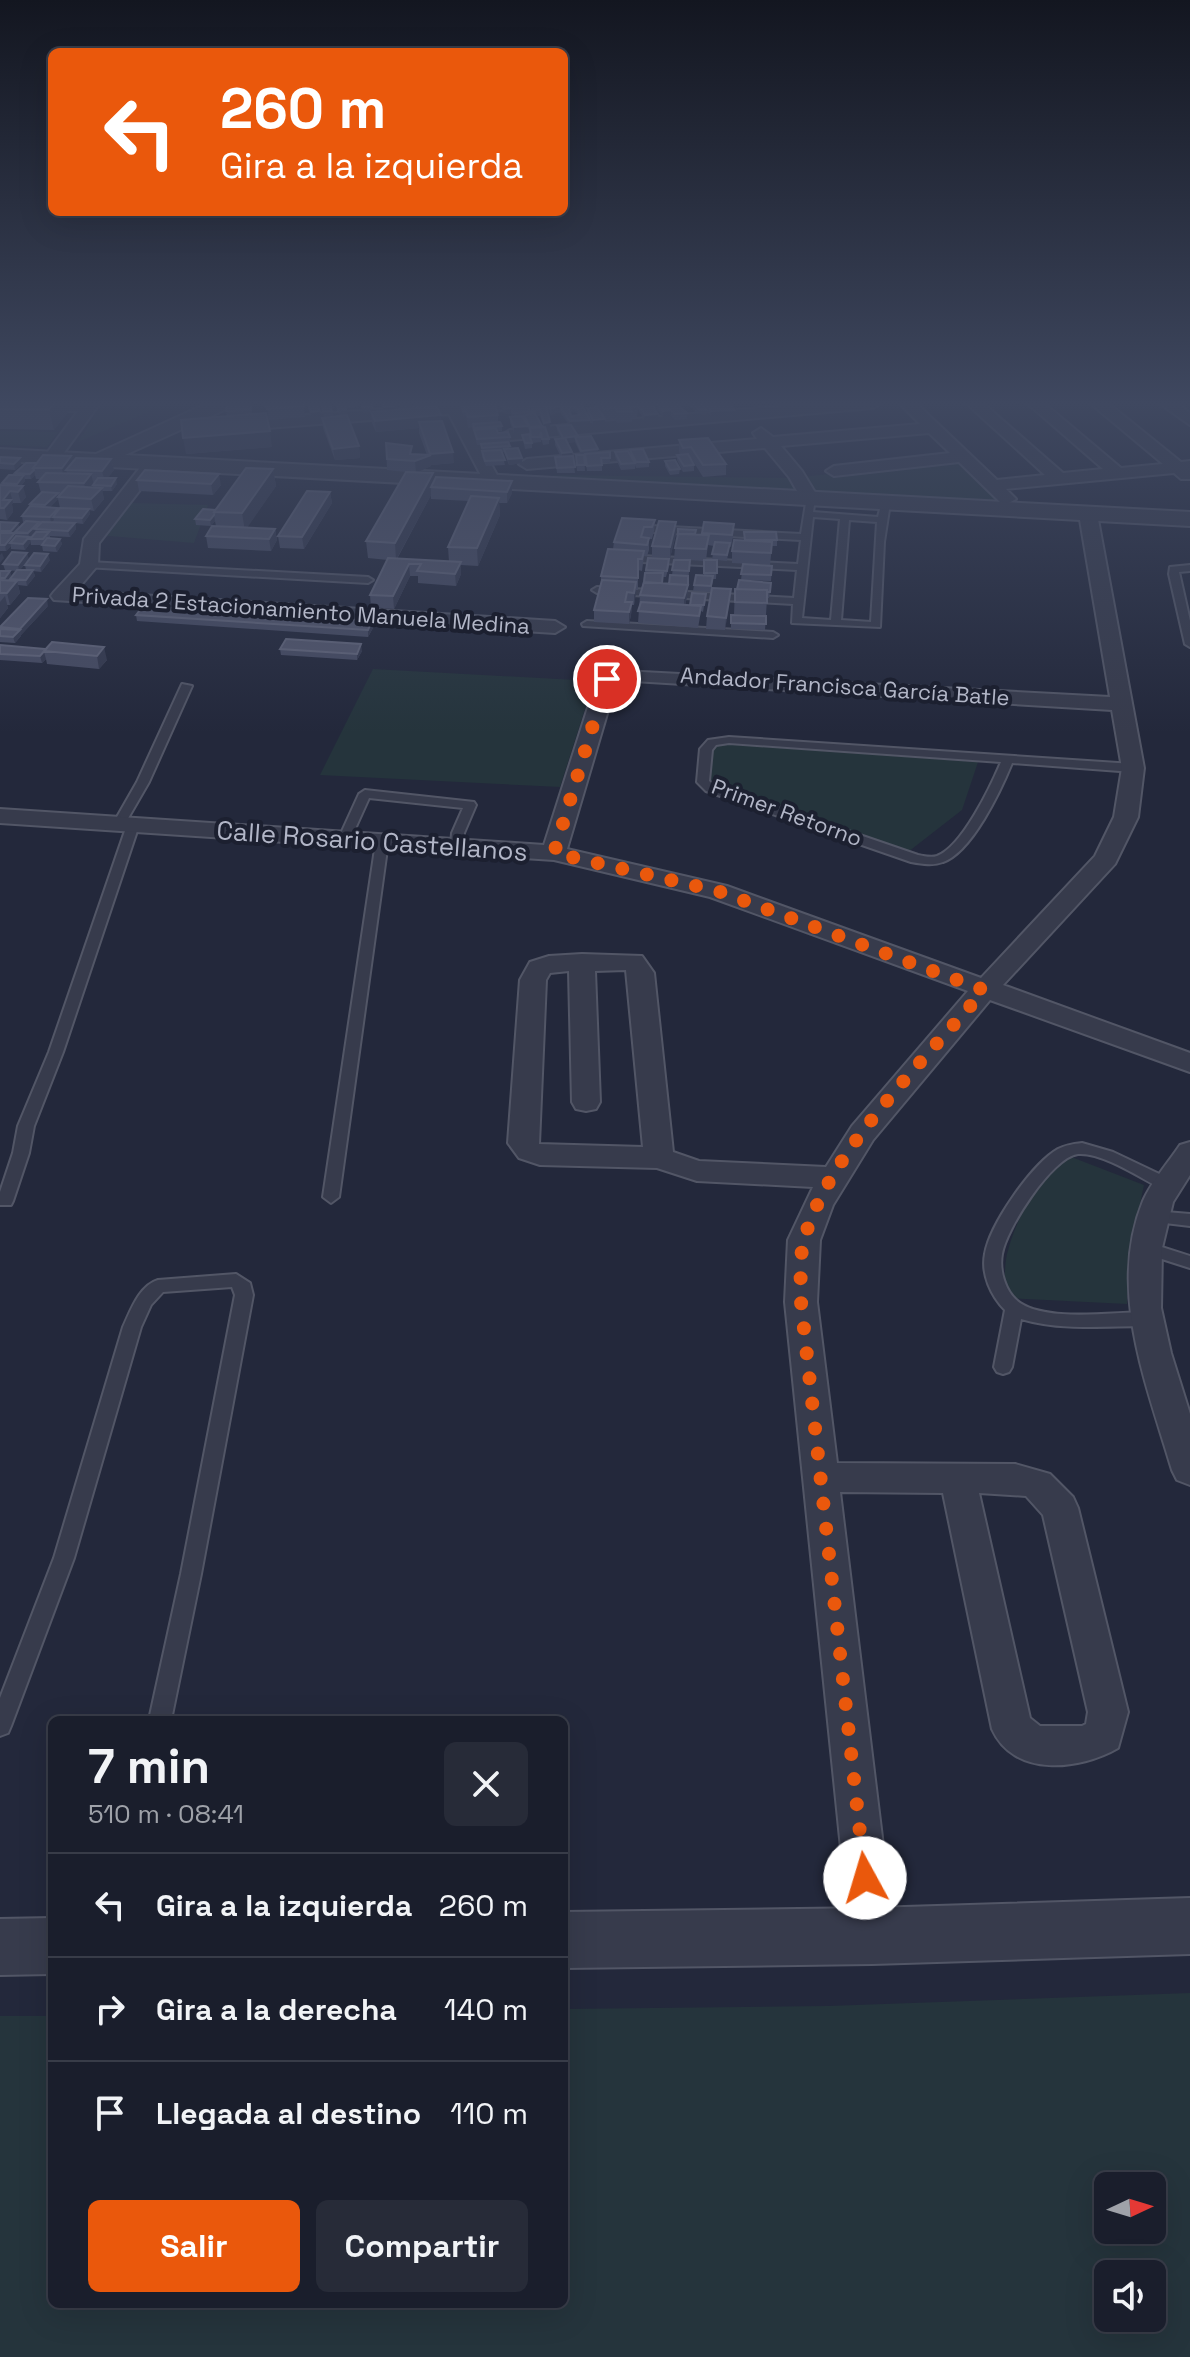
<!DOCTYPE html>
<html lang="es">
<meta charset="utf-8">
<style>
:root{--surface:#1a1e2c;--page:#272b38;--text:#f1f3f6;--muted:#9fa2a9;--line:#383c48;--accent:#ea580c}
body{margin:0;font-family:"Space Grotesk",sans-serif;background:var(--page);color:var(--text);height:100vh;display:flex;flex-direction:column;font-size:30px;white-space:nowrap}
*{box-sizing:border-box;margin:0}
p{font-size:26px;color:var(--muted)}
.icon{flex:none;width:44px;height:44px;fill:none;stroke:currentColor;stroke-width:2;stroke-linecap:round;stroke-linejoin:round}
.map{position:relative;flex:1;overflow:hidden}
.side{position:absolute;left:48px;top:1716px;width:520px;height:592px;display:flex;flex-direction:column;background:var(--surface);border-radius:12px;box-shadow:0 8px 32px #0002,0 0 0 2px var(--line)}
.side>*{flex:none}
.top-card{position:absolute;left:48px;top:48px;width:520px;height:168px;border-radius:12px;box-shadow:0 8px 32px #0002,0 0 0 2px var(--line);background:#ea580c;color:#fff;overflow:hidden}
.needle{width:52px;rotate:86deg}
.fabs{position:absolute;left:1094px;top:2172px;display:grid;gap:16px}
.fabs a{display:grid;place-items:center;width:72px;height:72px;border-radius:12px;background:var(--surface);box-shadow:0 8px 32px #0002,0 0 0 2px var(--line);font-size:40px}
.pin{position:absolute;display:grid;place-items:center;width:68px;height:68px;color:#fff;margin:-34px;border:4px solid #fff;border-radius:50%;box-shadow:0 2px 8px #0007}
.me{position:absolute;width:88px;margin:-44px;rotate:354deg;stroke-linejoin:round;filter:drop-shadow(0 0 6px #0008)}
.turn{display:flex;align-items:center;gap:28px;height:168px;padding:0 40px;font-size:36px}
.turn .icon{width:104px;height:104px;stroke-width:2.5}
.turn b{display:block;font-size:56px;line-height:68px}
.round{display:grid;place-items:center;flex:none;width:84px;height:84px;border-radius:12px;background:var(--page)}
.overview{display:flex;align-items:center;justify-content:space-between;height:136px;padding:0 40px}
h1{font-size:48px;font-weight:700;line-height:60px}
.button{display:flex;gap:16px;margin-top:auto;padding:16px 40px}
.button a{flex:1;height:92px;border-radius:12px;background:var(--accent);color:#fff;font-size:32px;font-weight:700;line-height:92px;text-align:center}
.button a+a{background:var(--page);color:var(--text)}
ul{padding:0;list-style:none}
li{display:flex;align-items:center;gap:24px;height:104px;padding:0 40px;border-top:2px solid var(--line)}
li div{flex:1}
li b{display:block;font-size:30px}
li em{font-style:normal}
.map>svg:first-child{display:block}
.green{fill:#25343c;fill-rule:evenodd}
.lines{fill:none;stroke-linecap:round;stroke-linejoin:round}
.service-casing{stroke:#525666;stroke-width:4}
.minor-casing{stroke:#525666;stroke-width:4}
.tertiary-casing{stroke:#525666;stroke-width:4}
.service{fill:#373b4c;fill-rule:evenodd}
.minor{fill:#373b4c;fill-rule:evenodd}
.tertiary{fill:#373b4c;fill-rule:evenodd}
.wall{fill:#474c63;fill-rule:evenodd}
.shaded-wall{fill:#34394e}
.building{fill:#53576d;stroke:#62667b;stroke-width:2}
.route{stroke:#ea580c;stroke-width:14;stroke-dasharray:0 25.2}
.labels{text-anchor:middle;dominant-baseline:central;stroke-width:8;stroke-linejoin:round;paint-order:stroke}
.far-street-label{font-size:22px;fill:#b2b6c7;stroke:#1c2030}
.street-label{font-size:26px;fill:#b2b6c7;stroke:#1c2030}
</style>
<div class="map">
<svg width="1190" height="2357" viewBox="0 0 1190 2357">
<rect width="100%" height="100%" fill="#23283b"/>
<path class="green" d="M103,403H170L78,442Z
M0,431L58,432L47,447L0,445Z
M957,461L996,500L840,498L559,483L553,475L791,478Z
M131,503L208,505L194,543L97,535Z
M373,669L594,681L560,787L320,775Z
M710,743L978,762L962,810L908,852L705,784Z
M1061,1153L1144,1185L1128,1261L1127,1304L1004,1298C1005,1284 1004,1268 1007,1254C1016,1216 1039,1183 1061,1153Z
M1190,1993V2357H0V2016H52V2304H564V2009L828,2006ZM1152,2186V2230H1108V2186ZM1152,2274V2318H1108V2274Z"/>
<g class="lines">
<defs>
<path id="service" d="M807,497L815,499L813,512L878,517L882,501L890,503L884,542L880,627L792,623L793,604L597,593L592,590L597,587L794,598L797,570L622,561L617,558L622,555L798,564L801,540L633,531L628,528L633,525L801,534ZM813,517L840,519L831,620L802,618ZM849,520L877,522L871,622L841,620Z
M89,562L368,577L373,580L368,583L85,567L84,565Z
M1190,565V571L1179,572L1190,621V647L1185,644L1169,574L1170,567Z
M587,621L773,632L778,635L773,638L583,626L582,624Z
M182,684L192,686L149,782L123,827H115L113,824L137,782Z
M729,737L1133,764L1139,768L1133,772L1012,763C1001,790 972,852 943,862C933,866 922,864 911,862L706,791L697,782L700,749L708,740ZM729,743L1001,762C991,786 962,847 937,856C931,858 924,856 918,855L714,785L709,781L712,750L716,745Z
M365,790L474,802L476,805L464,833L463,847L457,851L451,847L452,833L463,808L369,798L350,840L344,844L340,843L338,840L359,794Z
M133,821L139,825L63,1052L34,1126L29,1153L13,1201L11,1205H0V1192L13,1153L18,1126L49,1052L127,825Z
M382,838L388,842L339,1197L331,1203L323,1197L376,842Z
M1082,1143L1113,1152L1174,1181L1176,1185L1168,1191L1162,1189C1141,1178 1102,1152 1078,1154C1052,1157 1006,1229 1002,1254C999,1270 1005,1293 1020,1303C1049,1322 1112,1312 1147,1312L1153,1314L1156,1319L1153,1324L1147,1326C1105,1326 1062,1331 1021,1319L1012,1367L1009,1372L1003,1374L997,1372L994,1367L1005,1310C991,1296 981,1274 985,1254C990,1224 1032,1164 1058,1149C1066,1145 1073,1144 1082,1143Z
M1154,1211L1190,1214V1226L1148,1221L1146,1217Z
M1146,1242L1190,1256V1268L1140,1252L1138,1248L1140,1244Z
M236,1274L250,1283L253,1295L201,1574L171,1720H149L181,1574L235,1295L232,1287L163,1292L151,1305L141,1327L74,1558L11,1726L8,1733L0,1736V1698L54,1558L123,1327C131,1310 139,1286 158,1280Z"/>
<path id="minor" d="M0,403H100L58,461L52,462L44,457L78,411L0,410Z
M465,403H534L526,408L464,413L499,479L497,483H485L449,414L228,431L220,426L228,421Z
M819,403H881L873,408L510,440L502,435L510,430Z
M899,403H916L997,480L1045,475L966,403H983L1063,473L1103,469L1027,403H1044L1121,468L1163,464L1090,403H1108L1181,462L1190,461V479H1181L1174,473L1006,489L1016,499L1007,504L1001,503L959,462L834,476L826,471L834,466L950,453L929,433L781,446L802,471L819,499L810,504L804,503L789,477L765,448L527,469L519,464L527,459L757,439L753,433L761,428L773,437L920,424Z
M1159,403H1177L1190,413V425Z
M152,459L160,464L99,543L98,565L76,591L555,621L565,627L555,633L54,600L51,596L54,592L80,564L84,539L146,460Z
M1088,509L1097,514L1144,768L1138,817L1115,864L1003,985L1190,1053V1072L990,1000L873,1140L833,1205L820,1240L817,1302L837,1463L1015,1464L1050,1474L1073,1497L1078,1508L1128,1712L1118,1748C1080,1770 1014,1778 992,1729L943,1493L840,1492L894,1936L888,1952L872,1958L856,1952L850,1936L785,1302L788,1240L813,1187L697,1181L657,1168L540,1165L519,1158L508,1143L520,980L530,962L549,956L582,954L642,956L654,973L673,1152L699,1161L826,1167L852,1126L968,991L710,897L554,860L0,823V809L544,845L597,679L605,670L1110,697L1079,514ZM617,680L1112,710L1122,768L1114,817L1095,856L981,978L727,886L567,849ZM626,970L643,1147L539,1144L546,980L550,973L569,971L572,1102L576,1109L586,1111L596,1109L600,1102L595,971ZM979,1493L1026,1496L1043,1515L1088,1712L1086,1724L1082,1726H1040L1030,1718Z
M1190,1142V1175L1173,1202L1162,1248L1161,1308L1171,1353L1190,1414V1485L1177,1480L1172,1470C1147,1385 1107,1290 1143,1201C1151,1182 1168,1163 1180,1145Z"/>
<path id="tertiary" d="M208,403H234L231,407L125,455L1190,512V526L0,461V449L96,454Z
M1190,1898V1954L872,1964L564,1968V1912L872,1908Z
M52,1918V1974L0,1975V1919Z"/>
</defs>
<use href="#service" class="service-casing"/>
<use href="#minor" class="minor-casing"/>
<use href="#tertiary" class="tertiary-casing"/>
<use href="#service" class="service"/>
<use href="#minor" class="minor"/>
<use href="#tertiary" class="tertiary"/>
</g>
<path class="wall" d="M0,403H82H69L70,409L54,430L0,429Z
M252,403V414L272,447L186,454L227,416L226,411Z
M262,403H317L321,416L311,417L307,404H304L305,417L269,420L267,407H263Z
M321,403H335H331L333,416L324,417Z
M345,403H357V407L346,408L347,415L359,446L360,458L335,460L323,428L322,418L339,416L337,404Z
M371,403L372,412L384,411L382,403H398L400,410L403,409L400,403H410V409L441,415V421L454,463L431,465V466L417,472L433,482L512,481V493L507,503H499L500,515L478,566L461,565V574L456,586L418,583V576H410L394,609L371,607L370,595L388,560L368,558L366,541L406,472L387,470L386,443L412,454L427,455L419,433V428L376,432L372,423L371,412L363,413L362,404ZM431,495V499L469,501L448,547L449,562L397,559Z
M413,403H425V407H417Z
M501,403H528L530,414L532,412V406L545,405L544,403H581L587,414V408H597L595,403H701L707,410L706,415L698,414L688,404L678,405L687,413V419L675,420L671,416L663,417L657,409V406H653L658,414V419L644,420L638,409L637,417L632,418V422L617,423L614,419H605V425H593L590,420V425L572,427L578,437L598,449V453L610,458V463H602V471H587L585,456H584L585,471H577L576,455H581L575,442L567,443L573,456L575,473H557L555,457H561L555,445V439H561L557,431V426L569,425L560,412L551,415L547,409L550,428H545L549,439V444L543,445L541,437V442L532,443V448L525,449L522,435L531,441L530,432L528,428V432L514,433L510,423V417H512L511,414H505L501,407ZM570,412L577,413L578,415L572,418ZM536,416H540L544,427L542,428Z
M703,403H730L734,415L711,417Z
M461,406L498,415V422L502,426V431H497L498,433L510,437V443H508L510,449L522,463L509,465L504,452L502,453L505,465L486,466L482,457L481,445H477L473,427L468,428L466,416L463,417L462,411Z
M679,440L726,464V475L703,477L691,458L694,465V471L683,472L677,460V455H680L679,451Z
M630,450L649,462V467L636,468L635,465V469L621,470L615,457V452L630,454Z
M71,456L73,462L111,459L114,470L107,478L117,484L112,491H102L104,499L94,511L89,510L90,514L83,524L75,523L76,529L70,537L50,536V538L60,539L62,544L57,552L43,551L42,545H31L30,539L36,532L29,539L30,543L25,550L11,549V546L6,551H0V522L18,523L19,528L25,522H23L22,516L30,506V504L41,493L38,482L41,479H36L35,475L31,479H25V481L21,486L26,497L21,503H13L12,504L13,512L7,520L0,519V485H2V483L16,475L15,473L37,463ZM58,499L60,508L58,510L50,507Z
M0,457L21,464L15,470L0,469Z
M665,461L680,469L679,474L670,475L665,466Z
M273,469L276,486L247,527L275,529L277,540L271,551L208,548L206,536L216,526L215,521L211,526L196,525L195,519L215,510Z
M137,480L221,485L213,495L139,491Z
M330,492L332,503L304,549L280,548L278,536Z
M655,520L654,531L652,539H649V550L647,556H644L642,571L638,570V590H636L634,605H632L631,615L629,624L594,622V610L601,583V576L613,549L614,542Z
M704,522L733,536L731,547L729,546L727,561L717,560L716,579H713L711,592L693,591L694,585L704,575V561L674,559L675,548L702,535ZM708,545L714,546L712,560H706Z
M744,532L777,540V546H772L770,565L732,563V551L744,541Z
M676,534L670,558L652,557V546Z
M648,558L669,565L666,577H663V583L669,584L672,575L674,560H690L687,597L685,605H690L705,600L703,612L701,611L698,628L638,623L640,595Z
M29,559L20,570H26L25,565L50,560L41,572L33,571L35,576L27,586L18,585L20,593L10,605H7L8,608L0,618V571L12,577L17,571L5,570L3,564Z
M743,564L772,566L771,581L741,580Z
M771,583L769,598H767L766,615L734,614L735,589Z
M731,589L725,630L706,629L707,616Z
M48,606L21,635V636L15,643L0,642V627Z
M136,615L373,628L368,637L137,621Z
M731,615L766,616L765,630L731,629Z
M52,642L107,660L99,669L47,664L46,659L42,663L0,660V645L46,649Z
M280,649L362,651L357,660L281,655Z"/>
<path class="shaded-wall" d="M54,403H69L70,409L54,430L49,410Z
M436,403H463L437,405Z
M399,405L400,411L384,412L383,407Z
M562,405V410L560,407V412L551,415V409Z
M511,408V414H505L504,409Z
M671,410V416L663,417V411Z
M734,410V415L711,417V411Z
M320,411L321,416L311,417V412Z
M658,414V419L644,420L645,415Z
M441,415V426L419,422V428L376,432L375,421Z
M605,419V425H593V420Z
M590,420V425L570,427V421Z
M550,422V428H544V423Z
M528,426V432L514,433V427Z
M270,431L272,447L186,454L183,438Z
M575,437V442L563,443V438Z
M359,446L360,458L335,460L333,449Z
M453,452L454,463L431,465V466L416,473L415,461L430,456V454Z
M572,452L573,458L562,459V453Z
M71,456L74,467L66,470L68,476L64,480L62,468Z
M20,458L21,464L15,470L14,464Z
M522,458V463L509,465L508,459Z
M111,459L114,470L105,482L102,471Z
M273,469L276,486L245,531L242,513Z
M34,470L35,475L31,479L30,474Z
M433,473L434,488L431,487V495L396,560L395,543Z
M91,474L94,485L87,495L84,483Z
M219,474L221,485L213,495L211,484Z
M24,475L25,481L18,489L17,484Z
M116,478L117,484L112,491L111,486Z
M512,481V493L507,503V492Z
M23,486L26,497L21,503L18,492Z
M102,488L104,499L94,511L91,499Z
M10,491L13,503L12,504L13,512L7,520L3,500Z
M330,492L332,503L304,549L302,537Z
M58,493V499L47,511L45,505Z
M499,498L500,515L478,566L477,548Z
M58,508L59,514L53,517L54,520L51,523L50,517Z
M89,509L90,514L83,524L82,518Z
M214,515L215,521L211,526L210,520Z
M39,522L40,527L35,529L36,532L30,539L28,533Z
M676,522V534L670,558V547Z
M18,523L19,529L15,534L16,539L10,543L11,546L6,551L5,545L12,537L11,531Z
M75,523L76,529L70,537L68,531Z
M275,529L277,540L271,551L269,539Z
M29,537L30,543L25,550L23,544Z
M60,539L62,544L57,552L55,546Z
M2,553L4,558L0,563V555Z
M27,553L29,559L19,571L18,565Z
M48,554L50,560L41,572L40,566Z
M461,562V574L456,586L455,574Z
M409,564L410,576L394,609L393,596Z
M33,570L35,576L27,586L26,580Z
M10,571L12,577L6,584L5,578Z
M17,581L20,593L10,605L7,593Z
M636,582V594L634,605V593Z
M688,585L687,597L684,610V598Z
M731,589L730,601L725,630L726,618Z
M5,596L8,608L0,618V602Z
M47,599L48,606L21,635L20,629Z
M632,602L631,615L629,624V612Z
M372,621L373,628L368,637V630Z
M20,630L21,636L15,643L13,637Z
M361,644L362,651L357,660V654Z
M104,647L107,660L99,669L97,656Z
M44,652L46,659L42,663L40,656Z"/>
<path class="building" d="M0,403H54L49,410L0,409Z
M227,403H251V410L226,411Z
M266,403H303L304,406L267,409Z
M308,403H317L320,411L311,412Z
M321,403H330L332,411H323Z
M345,403L346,410L338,411L337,404Z
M362,403H371L372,407H362Z
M383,403H398L399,405L383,407Z
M502,403H528L530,412L513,413L511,408L504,409Z
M547,403H560L562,405L551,409Z
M563,403H581L590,420L570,421L560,407L569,409L572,418V416L580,415L577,408L565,406Z
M601,403H635L638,407H630L632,411L617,412L615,408L604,409Z
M637,403H651L658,414L645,415Z
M660,403H676L687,413L675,414L671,410L663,411L657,404Z
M692,403H701L707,410L698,409Z
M706,403H730L734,410L711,411Z
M491,404L492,405L465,407V411H463L461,406Z
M495,405L498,415L468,417L465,407Z
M546,405L550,422L544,423L540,410L532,411V406Z
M436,406L441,415L375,421L371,412Z
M597,407L605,419L593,420L587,408Z
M534,412L542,426L530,427L524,416Z
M266,413L270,431L183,438L181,420Z
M347,415L359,446L333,449L322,418Z
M522,416L528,426L514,427L510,417Z
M442,421L453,452L430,454L419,422Z
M500,422L502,426L474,428L473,424Z
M571,425L578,436L563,438L557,426Z
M545,427L549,439H542L541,432L540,437H531L530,428Z
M496,428L498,433L508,432L510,437L477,439L474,430Z
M529,434L532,443H525L522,435Z
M591,436L598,449L581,451L575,437Z
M565,438L572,452L562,453L555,439Z
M708,438L726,464L703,465L691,447L683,448L679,440Z
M508,442L510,446L482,448L481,444Z
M386,443L412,446L410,454L431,455L415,461L387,459Z
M518,448L522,458L508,459L504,449Z
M643,449L649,462H636L630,450Z
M501,450L505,460L485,461L482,451Z
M628,451L635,463L621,464L615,452Z
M610,452V458H601L602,465L587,466L585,454Z
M688,454L694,465L684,466L677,455Z
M43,455L71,456L62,468H33Z
M576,455H584L585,465H577Z
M573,456L575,467L557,468L555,457Z
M0,457L20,458L14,464L0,463Z
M76,458L111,459L102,471L66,470Z
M675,460L680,469L670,470L665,461Z
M26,463H37L33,468L34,470L30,474L15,473Z
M246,468L273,469L242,513L214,512Z
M145,470L219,474L211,484L137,480Z
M406,472L433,473L395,543L366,541Z
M46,473L91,474L84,483L38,482Z
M9,475H24L17,484L2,483Z
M436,477L512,481L507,492L431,487Z
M98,478H116L111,486L93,485Z
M0,485L23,486L18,492L10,491L3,500H11L4,508H0Z
M68,486L102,488L91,499L58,497Z
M307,491L330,492L302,537L278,536Z
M42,492L58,493L45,505L30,504Z
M471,496L499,498L477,548L448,547Z
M30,506L58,508L50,517L22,516Z
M60,508L89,509L82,518L53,517Z
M203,509L215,510L214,515L210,520L195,519Z
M622,518L655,520L652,527H644L641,537L649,538L647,545L614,542Z
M26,521L39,522L28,533L15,532Z
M659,521L676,522L670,547L652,546Z
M0,522L18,523L11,531H0Z
M42,522L75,523L68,531L35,529Z
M704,522L734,524L732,535L702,533Z
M212,526L275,529L269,539L206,536Z
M678,529L696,530L695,534H678Z
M36,532H49L43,539H30Z
M744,532H776L777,540H745Z
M0,533H15L5,545H0Z
M678,534L709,535L706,549L675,548Z
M16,536L29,537L23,544L10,543Z
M47,538L60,539L55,546L42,545Z
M734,540L772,542L771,553L732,551Z
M715,542L730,543L727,555L712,554Z
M608,549L644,551L642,559H638V578L601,576Z
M12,552L27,553L18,565L3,564Z
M34,553L48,554L40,566L25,565Z
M388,558L461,562L455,574L417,571L421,564H409L393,596L370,595Z
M648,558L669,559L667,571L646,570Z
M674,560H690L689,571L672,570Z
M704,560H717V573H704Z
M743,564L772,566L771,575L741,574Z
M17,570H33L26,580L10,579Z
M0,571H10L5,578H0Z
M645,573H663L662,583H644Z
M670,575L688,576V585L669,584Z
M696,575L713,576L711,586L694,585Z
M0,580L17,581L7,593H0Z
M602,580L636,582L634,593L627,592L625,602H632L629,612L594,610Z
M739,580L771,583L770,592H767V590L737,589Z
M644,582L688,585L684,598L640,595Z
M712,588L731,589L726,618L707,616Z
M735,589L767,590V603L735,602Z
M692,593L706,594L704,605H690Z
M28,598L47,599L20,629L0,627Z
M641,602L701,606L699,616L638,611Z
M143,606L372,621L368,630L136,615Z
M731,615L766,616V624L731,623Z
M0,629L20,630L13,637L0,636Z
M286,639L361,644L357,654L280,649Z
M52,642L104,647L97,656L44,651Z
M0,645L46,649L40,656L0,654Z"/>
<linearGradient id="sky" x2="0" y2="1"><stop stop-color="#131620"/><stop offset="0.55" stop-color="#3f4860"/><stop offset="1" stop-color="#3f4860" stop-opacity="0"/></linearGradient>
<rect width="1190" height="733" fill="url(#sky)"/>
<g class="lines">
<path class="route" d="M607,679L554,853L718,891L984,990C925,1060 828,1152 804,1240C799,1259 801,1282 801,1302L865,1878"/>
</g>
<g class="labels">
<g class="far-street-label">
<text transform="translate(301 610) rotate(4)">Privada 2 Estacionamiento Manuela Medina</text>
<text transform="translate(845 686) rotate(4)">Andador Francisca García Batle</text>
<text transform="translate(787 812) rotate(20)">Primer Retorno</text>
</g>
<g class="street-label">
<text transform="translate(372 841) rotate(4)">Calle Rosario Castellanos</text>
</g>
</g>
</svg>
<div class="fabs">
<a><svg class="needle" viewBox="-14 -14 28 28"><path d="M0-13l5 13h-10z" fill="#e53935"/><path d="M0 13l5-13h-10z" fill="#9fa2a9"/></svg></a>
<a><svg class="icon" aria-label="sound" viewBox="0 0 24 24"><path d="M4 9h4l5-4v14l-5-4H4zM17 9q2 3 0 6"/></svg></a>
</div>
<div class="pin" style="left:607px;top:679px;background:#d93025"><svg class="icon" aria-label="arrive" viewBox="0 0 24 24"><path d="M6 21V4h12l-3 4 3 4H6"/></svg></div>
<svg class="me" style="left:865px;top:1878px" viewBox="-20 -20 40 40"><circle r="19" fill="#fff"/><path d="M0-13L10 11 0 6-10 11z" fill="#ea580c"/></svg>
<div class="top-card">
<div class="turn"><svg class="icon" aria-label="left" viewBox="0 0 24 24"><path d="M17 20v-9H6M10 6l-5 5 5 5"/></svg><div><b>260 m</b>Gira a la izquierda</div></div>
</div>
<section class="side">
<div class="overview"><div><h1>7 min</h1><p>510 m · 08:41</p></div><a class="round"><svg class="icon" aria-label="close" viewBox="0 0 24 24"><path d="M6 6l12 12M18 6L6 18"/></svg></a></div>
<ul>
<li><svg class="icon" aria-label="left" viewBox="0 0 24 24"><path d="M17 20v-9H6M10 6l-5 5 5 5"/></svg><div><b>Gira a la izquierda</b></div><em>260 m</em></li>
<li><svg class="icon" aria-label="right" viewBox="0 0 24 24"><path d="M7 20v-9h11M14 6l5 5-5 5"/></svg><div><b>Gira a la derecha</b></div><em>140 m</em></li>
<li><svg class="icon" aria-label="arrive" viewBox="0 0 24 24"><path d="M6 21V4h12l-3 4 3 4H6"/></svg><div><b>Llegada al destino</b></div><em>110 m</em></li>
</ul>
<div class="button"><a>Salir</a><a>Compartir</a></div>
</section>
</div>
